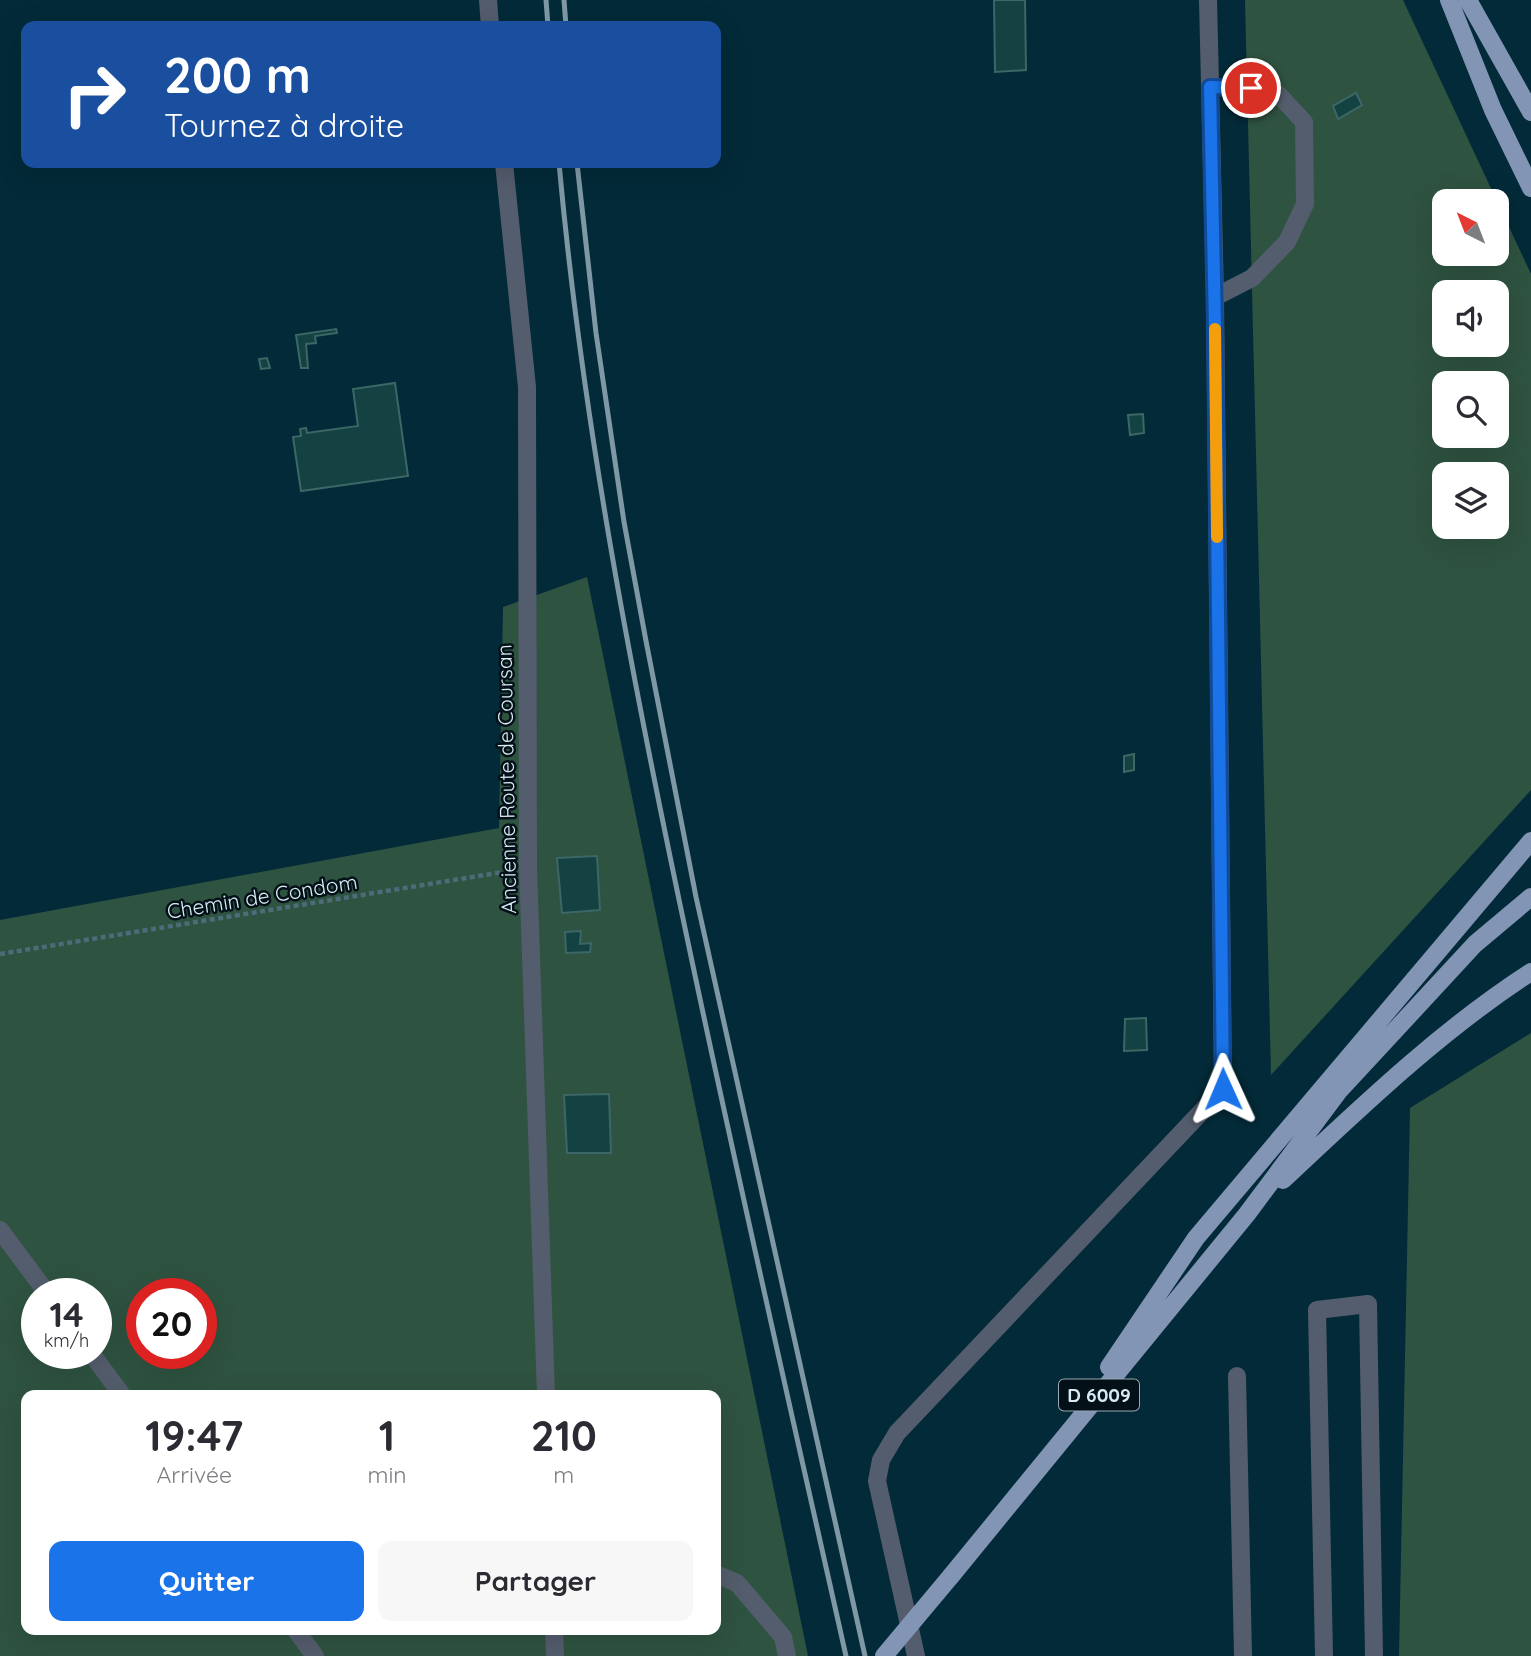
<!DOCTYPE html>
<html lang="fr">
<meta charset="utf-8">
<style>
:root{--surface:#fff;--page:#f7f7f7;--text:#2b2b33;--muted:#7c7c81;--accent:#1a73e8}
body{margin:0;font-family:Quicksand,sans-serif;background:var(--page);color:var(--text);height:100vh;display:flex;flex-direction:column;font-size:26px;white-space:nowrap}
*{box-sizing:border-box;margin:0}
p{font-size:23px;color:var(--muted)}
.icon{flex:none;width:38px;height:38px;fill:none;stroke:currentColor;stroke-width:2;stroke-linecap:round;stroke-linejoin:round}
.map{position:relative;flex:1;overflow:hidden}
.sheet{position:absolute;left:21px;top:1390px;width:700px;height:245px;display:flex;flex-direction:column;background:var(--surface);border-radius:14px;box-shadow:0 7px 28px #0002}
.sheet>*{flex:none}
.top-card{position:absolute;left:21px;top:21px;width:700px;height:147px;border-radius:14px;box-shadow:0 7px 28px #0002;background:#1a4fa0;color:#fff;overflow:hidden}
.needle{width:46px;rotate:318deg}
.controls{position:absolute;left:1432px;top:189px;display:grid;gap:14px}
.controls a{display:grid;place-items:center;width:77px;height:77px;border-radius:14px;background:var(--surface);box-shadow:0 7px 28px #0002;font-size:35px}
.speed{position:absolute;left:21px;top:1278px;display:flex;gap:14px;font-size:35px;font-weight:700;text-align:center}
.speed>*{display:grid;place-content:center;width:91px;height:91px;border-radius:50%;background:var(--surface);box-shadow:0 7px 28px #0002;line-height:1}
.speed small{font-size:18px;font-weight:400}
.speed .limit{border:10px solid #d22;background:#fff;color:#111}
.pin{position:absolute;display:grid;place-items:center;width:60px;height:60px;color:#fff;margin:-30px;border:4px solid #fff;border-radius:50%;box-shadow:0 2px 7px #0007}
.me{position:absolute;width:77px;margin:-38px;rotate:359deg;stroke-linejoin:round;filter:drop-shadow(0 0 5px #0008)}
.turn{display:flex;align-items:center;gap:24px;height:147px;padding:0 28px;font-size:32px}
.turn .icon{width:91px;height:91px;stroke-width:2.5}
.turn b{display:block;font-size:49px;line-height:60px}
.eta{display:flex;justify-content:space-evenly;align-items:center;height:119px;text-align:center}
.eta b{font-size:42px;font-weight:800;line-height:49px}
.cta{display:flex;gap:14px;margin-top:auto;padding:14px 28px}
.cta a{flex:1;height:80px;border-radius:14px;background:var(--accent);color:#fff;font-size:28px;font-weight:800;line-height:80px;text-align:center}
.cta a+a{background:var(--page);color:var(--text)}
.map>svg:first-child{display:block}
.green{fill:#2f5341;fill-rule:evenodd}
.building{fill:#144141;stroke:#3b6766;stroke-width:2}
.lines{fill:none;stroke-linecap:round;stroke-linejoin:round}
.path{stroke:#4b6c78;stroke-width:4.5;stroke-dasharray:5 3.5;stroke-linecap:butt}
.service{stroke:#545d6d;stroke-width:18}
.minor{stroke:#545d6d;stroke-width:18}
.primary{stroke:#8295b5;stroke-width:18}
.rail{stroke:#7e99a5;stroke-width:5}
.primary-bridge{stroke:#8295b5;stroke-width:18}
.route-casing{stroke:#114b97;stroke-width:18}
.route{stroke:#1a73e8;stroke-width:12}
.slow{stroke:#f59e0b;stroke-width:12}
.labels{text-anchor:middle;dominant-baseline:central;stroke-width:5;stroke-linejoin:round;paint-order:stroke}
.shield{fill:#031017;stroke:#98a9b2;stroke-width:2}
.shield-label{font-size:19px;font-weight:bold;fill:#d8ebf4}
.street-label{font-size:21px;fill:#d8ebf4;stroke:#031017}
</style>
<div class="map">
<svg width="1531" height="1656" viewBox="0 0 1531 1656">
<rect width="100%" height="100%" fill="#032a38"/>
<path class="green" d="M1245,0H1403L1531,274V790L1271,1075ZM1444,201H1496V254H1444ZM1444,292H1496V345H1444ZM1444,383H1496V436H1444ZM1444,474H1496V527H1444Z
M587,577L808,1656H0V920L499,828L503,607ZM37,1293H96V1353H37ZM142,1293H201V1353H142ZM26,1395H716V1629H26Z
M1531,1033V1656H1399L1410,1108Z"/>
<path class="building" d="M994,0H1025L1026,70L995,72Z
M1356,93L1362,105L1338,119L1333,106Z
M336,329L337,333L315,336L316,343L306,344L308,368H301L296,335Z
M267,358L270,368L261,369L259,359Z
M395,383L408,476L301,491L293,437L301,436L300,429L306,428L307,433L358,426L353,389Z
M1143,414L1144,433L1130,435L1128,415Z
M1134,754V770L1124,772V756Z
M597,856L600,910L562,913L557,858Z
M581,931L580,944L591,943L590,952L566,953L565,932Z
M1146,1018L1147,1050L1124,1051L1125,1019Z
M609,1094L611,1153H567L564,1095Z"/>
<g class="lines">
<path class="path" d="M0,954L503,872"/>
<path class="service" d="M1210,87L1251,88L1278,94L1304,122L1305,204L1287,242L1252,278L1215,297
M0,1230L47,1293
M91,1353L122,1395
M1237,1376L1243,1656
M295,1629L315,1656
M554,1629L555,1656
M916,1656L877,1481L881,1460L897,1433L1223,1089L1215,297L1208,0
M1324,1656L1317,1310L1368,1304L1374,1656"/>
<path class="minor" d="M488,0L490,26
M504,163L527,387L528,868L546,1395
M716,1574L737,1583L783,1637L787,1656"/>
<path class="primary" d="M1449,0L1493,110L1531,188
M1468,0L1531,112
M1283,1180C1361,1107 1441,1030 1531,972
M1109,1367L1196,1238L1531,841
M951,1576L1247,1214L1338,1092L1475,944L1531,897"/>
<path class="rail" d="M546,0L548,26
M564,0L566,26
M559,163C583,427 634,688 689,947C739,1184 793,1420 846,1656
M577,163L596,333L624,522L646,641L696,897L865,1656"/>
<path class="primary-bridge" d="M884,1656L951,1576"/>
</g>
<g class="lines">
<defs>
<path id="route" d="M1223,1089L1215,325L1210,87L1251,88"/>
</defs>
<use href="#route" class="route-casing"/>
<use href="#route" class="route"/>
<path class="slow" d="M1215,329L1217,537"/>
</g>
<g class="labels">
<rect class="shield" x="1059" y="1379.5" width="80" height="31" rx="5"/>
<g class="shield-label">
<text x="1099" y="1395">D 6009</text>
</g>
<g class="street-label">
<text transform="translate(506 779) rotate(-91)">Ancienne Route de Coursan</text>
<text transform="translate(262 896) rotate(-9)">Chemin de Condom</text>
</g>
</g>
</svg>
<div class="controls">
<a><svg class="needle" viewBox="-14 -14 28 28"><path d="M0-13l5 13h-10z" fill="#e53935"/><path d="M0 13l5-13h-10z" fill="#7c7c81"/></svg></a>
<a><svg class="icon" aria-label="sound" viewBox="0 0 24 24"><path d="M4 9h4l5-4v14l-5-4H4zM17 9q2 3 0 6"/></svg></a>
<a><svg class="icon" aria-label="search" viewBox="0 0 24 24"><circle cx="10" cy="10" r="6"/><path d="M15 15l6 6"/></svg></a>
<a><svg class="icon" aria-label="layers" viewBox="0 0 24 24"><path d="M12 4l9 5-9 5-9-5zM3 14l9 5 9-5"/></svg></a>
</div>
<div class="speed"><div>14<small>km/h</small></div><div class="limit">20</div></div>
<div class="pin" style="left:1251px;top:88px;background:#d93025"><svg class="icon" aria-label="arrive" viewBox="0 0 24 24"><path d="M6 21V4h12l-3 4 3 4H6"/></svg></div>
<svg class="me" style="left:1223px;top:1089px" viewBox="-20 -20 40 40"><path d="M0-17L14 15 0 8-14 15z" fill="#1a73e8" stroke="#fff" stroke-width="4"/></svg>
<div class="top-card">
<div class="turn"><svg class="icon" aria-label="right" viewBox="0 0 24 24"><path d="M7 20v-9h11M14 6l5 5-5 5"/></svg><div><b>200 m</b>Tournez à droite</div></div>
</div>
<section class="sheet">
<div class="eta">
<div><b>19:47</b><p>Arrivée</p></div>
<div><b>1</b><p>min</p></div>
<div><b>210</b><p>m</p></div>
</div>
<div class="cta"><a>Quitter</a><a>Partager</a></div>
</section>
</div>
